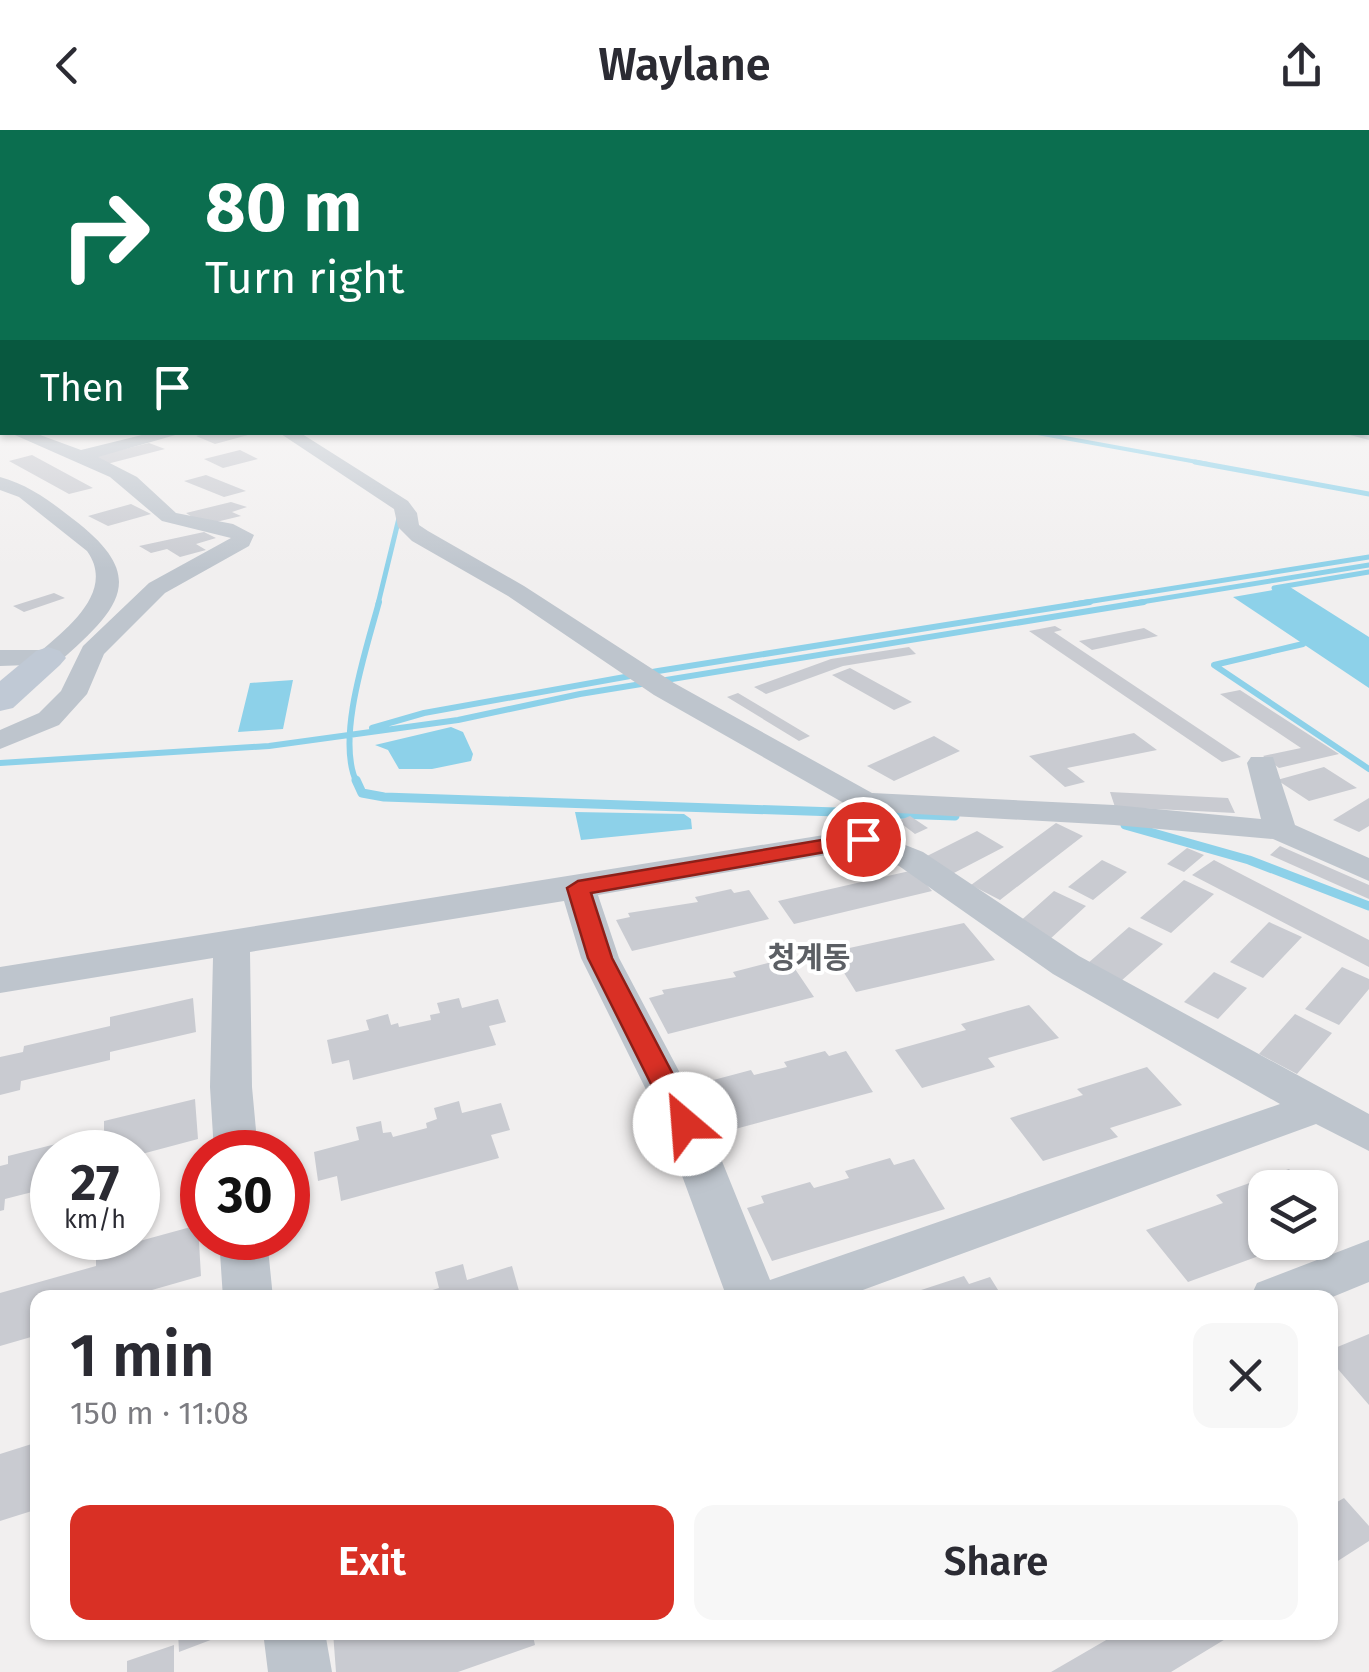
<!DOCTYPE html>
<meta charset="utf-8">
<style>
:root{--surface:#fff;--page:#f7f7f7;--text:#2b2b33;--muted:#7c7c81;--accent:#d93025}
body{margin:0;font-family:"Fira Sans","Noto Sans KR",sans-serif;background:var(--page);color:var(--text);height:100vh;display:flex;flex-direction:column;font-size:38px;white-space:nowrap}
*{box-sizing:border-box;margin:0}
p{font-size:32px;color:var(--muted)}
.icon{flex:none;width:55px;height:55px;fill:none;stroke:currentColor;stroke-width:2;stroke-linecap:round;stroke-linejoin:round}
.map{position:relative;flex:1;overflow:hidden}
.panel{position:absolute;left:30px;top:1160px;width:1308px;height:350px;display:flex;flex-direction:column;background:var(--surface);border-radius:20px;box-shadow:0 2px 8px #0004}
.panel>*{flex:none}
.hud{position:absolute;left:0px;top:0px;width:1370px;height:305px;box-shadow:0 2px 8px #0004;background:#0b6e4f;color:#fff;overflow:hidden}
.tools{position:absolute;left:1248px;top:1040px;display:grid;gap:20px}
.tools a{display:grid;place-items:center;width:90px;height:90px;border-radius:20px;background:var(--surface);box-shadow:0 2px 8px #0004;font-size:50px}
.speed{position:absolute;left:30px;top:1000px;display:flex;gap:20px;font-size:50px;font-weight:700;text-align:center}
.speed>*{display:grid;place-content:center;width:130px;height:130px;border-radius:50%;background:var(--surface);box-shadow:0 2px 8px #0004;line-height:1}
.speed small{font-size:25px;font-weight:400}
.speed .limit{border:15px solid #d22;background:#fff;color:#111}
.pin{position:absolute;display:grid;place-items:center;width:85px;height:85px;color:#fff;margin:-42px;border:5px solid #fff;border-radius:50%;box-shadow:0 2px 10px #0007}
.me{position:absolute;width:110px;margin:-55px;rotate:333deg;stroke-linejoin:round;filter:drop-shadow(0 0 8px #0008)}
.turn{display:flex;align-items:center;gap:35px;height:210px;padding:0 40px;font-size:45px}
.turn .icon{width:130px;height:130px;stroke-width:2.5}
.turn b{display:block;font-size:70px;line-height:85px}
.then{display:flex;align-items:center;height:95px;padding:0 40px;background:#0003;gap:20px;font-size:38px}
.round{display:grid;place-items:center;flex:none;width:105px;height:105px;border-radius:20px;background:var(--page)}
.overview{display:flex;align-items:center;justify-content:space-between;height:170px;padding:0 40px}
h1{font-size:60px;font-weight:600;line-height:75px}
.cta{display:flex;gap:20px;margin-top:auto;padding:20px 40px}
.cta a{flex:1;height:115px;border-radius:20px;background:var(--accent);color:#fff;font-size:40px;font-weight:600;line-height:115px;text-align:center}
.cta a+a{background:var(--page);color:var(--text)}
header{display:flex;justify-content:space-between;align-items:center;height:130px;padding:0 40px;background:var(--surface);font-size:45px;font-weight:600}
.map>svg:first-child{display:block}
.water{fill:#8dd1e9}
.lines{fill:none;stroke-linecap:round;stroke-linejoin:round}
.stream-far3{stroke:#8dd1e9;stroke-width:4}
.stream-far2{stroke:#8dd1e9;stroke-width:5}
.stream-far1{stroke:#8dd1e9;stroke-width:6}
.stream{stroke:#8dd1e9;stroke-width:9}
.building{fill:#c9cbd1}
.lane{fill:#bec5cd;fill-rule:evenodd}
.street{fill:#bec5cd;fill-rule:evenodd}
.secondary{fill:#c0c9d5;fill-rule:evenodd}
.route{fill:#d93025;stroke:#8d1f18;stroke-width:2.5}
.labels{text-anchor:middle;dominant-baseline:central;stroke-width:8;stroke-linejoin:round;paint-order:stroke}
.quarter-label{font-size:30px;font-weight:bold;fill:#5c5f64;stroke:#fff}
</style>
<header><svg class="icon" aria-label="back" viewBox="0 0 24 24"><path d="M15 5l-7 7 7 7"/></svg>Waylane<svg class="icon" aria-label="share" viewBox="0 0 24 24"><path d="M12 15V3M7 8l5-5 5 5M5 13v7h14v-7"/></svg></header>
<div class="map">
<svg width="1369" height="1542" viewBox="0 0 1369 1542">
<rect width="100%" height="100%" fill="#f1efef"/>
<path class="water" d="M1290,457L1369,507V558L1233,467Z
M293,550L283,599L238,602L250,553Z
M451,597L463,602L473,624L471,631L432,639H399L388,620L375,615Z
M575,682L684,684L691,689L692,699L581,710Z"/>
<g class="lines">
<path class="stream-far3" d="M1032,302L1208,334"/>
<path class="stream-far2" d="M1195,332L1369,364
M1274,458L1369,442
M378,474L399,388
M1074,474L1369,427
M1129,474L1369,435"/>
<path class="stream-far1" d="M1303,514L1214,535L1369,639
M372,598L424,583L658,541L1090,472
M0,633L269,616L458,590L580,564L1144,472
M357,653C335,610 367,517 379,472"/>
<path class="stream" d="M356,650L362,663L384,667L955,686
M1125,695L1249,730L1369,776"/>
</g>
<path class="building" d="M211,302H242L248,305L215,314L196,306Z
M149,313L165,319L107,334L92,327Z
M240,320L258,329L223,338L204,329Z
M32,325L93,358L69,364L9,331Z
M206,345L246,361L224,367L184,351Z
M231,372L247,377L232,382L241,386L216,392L197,390L186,383Z
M131,374L151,384L108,396L88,386Z
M204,402L216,408L196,414L206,420L180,427L167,419L151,423L139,416Z
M54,463L65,468L24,482L13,476Z
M1055,496L1062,500L1054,502L1241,627L1222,632L1029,501Z
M1144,498L1158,506L1092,520L1079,511Z
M909,517L916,524L843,536L766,564L754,557L831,529Z
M850,538L912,572L894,580L832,545Z
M1240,560L1339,624L1279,638L1263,626L1301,618L1220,564Z
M738,563L810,606L799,611L727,567Z
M1134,603L1157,620L1067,638L1085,652L1065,657L1029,626Z
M934,606L960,621L894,651L867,636Z
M1324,637L1357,658L1309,671L1277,650Z
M1110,662L1228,668L1235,683L1115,677Z
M1369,668V696L1359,702L1333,690Z
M910,686L928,698L915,704L898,691Z
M1056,693L1083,706L1000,770L971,755Z
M977,701L1004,717L952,744L925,727Z
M1280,716L1369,755V769L1270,725Z
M1187,718L1204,725L1184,742L1167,734Z
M1102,730L1127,742L1093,770L1068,757Z
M1214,730L1369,810V837L1192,745Z
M914,740L932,761L794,794L778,771Z
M1184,750L1214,764L1171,803L1140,788Z
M731,759L734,763L749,760L769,789L632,821L616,790L630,787L628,783L698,772L695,767Z
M1054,761L1086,776L1049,810L1017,794Z
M1269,792L1302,807L1263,848L1230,832Z
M964,793L995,830L856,862L831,822Z
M1129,797L1163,814L1121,851L1087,834Z
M772,832L775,837L791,833L814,867L668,904L649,868L664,864L662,860L736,847L733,842Z
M1342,837L1369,849V859L1339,895L1305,879Z
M1214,842L1247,858L1218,889L1184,872Z
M193,868L196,902L110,922V930L21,951L20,960L0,965V927L23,922L24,916L110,896V887Z
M459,868L462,878L498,869L506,892L489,896L496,915L353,950L349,930L332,934L327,910L369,900L366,890L388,884L391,895L398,893L399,897L431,890L430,885L440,883L437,873Z
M1029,875L1059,908L988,928L995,937L922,958L895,920L966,900L961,894Z
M1295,884L1332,903L1297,944L1259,924Z
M825,921L829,926L846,921L873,962L713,1005L692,962L708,957L706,952L751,940L754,945L787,937L784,932Z
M1147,937L1182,975L1110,998L1118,1007L1043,1031L1010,988L1083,965L1077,959Z
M195,969L198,1009L138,1025L52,1022V1057L5,1069L4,1080L0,1081V1036L8,1034V1026L104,1002V991Z
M459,971L462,983L501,973L510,1000L491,1005L499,1028L341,1071L337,1046L318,1051L314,1022L359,1010L356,997L381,991L383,1003L391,1002L393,1007L427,998L426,993L437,989L434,978Z
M890,1028L894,1035L914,1029L945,1079L772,1131L747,1078L764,1073L761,1066L810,1052L814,1058L849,1048L845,1041Z
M1289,1039L1307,1058H1265V1108L1257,1111L1267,1123L1188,1152L1146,1100L1223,1073L1216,1065Z
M198,1095L201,1146L124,1168H38V1205L0,1216V1163L96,1136V1123Z
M463,1134L467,1150L512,1136L521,1168H427L426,1162L439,1158L435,1142Z
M964,1146L969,1154L990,1147L1003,1168H918L915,1162Z
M1369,1204V1275L1330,1230V1220Z
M38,1312V1379L0,1391V1324Z
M1344,1368L1369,1396V1411L1330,1436V1376Z
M178,1502H229V1503L179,1522Z
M333,1502H532L535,1515L458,1542H336Z
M1120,1502H1237L1171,1542H1051Z
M174,1515V1542H127V1531Z"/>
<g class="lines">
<path class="lane" d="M1368,224H1369V226H1368Z
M1339,302L1369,304V310Z"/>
<path class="street" d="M0,242L2,243V254L0,253Z
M8,302H32L81,320L154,302H186L98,327L137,347L176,383L233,394L254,405L249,416L165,463L104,524L87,564L59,595L0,619V600L39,583L61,561L83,516L149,453L231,408L162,391L110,347Z
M278,302H299L408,371L417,383L419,395L428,401L524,456L674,553L872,663L1114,675L1261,689L1247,633L1251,627H1273L1295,695L1369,728V751L1273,709L1114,695L880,682V693L870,701L923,722L1079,826L1369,984V1021L1316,994L841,1168H727L663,994L581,828L564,771L250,822L252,957L258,1022H214L210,957L213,828L0,863V837L855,700L848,693L849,676L654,565L508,466L412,411L398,397L394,379ZM860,719L899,736L1053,844L1280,974L770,1150L707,994L619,828L598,765Z
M0,347C29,355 50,371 73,389C151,448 119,479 57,534L0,536V520H42C70,496 115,460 87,421L19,367L0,360Z
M219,1108H267L273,1168H223Z
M1369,1110V1152L1330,1168H1250L1257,1153Z
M263,1502H325L332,1542H268Z"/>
<path class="secondary" d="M48,517L60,521L66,528L60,535L13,578L0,581V551L36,521Z"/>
</g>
<linearGradient id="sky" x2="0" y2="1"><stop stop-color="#83c0e8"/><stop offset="0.51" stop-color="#f9f8f8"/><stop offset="1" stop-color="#f9f8f8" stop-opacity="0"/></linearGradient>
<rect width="1369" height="439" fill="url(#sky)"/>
<path class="route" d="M863,703L874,709L871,714L591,763L612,828L699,994L695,1002L685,1005L675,1002L588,828L567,758L578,751Z"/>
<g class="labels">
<g class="quarter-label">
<text x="809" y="828">청계동</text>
</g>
</g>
</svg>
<div class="tools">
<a><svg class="icon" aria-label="layers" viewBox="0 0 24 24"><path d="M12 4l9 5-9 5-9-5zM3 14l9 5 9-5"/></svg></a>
</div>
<div class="speed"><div>27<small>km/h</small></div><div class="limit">30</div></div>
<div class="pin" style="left:863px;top:709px;background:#d93025"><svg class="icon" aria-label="arrive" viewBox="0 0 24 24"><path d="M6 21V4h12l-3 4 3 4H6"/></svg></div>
<svg class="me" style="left:685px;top:994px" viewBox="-20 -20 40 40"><circle r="19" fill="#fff"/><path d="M0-13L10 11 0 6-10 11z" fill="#d93025"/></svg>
<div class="hud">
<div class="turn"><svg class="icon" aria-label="right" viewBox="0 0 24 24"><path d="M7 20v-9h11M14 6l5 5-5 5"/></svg><div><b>80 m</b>Turn right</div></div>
<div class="then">Then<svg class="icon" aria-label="arrive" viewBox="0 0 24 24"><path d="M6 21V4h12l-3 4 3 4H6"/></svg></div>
</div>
<section class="panel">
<div class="overview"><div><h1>1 min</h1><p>150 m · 11:08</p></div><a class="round"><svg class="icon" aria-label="close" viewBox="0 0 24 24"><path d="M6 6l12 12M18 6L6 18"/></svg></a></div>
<div class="cta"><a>Exit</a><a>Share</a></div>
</section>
</div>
